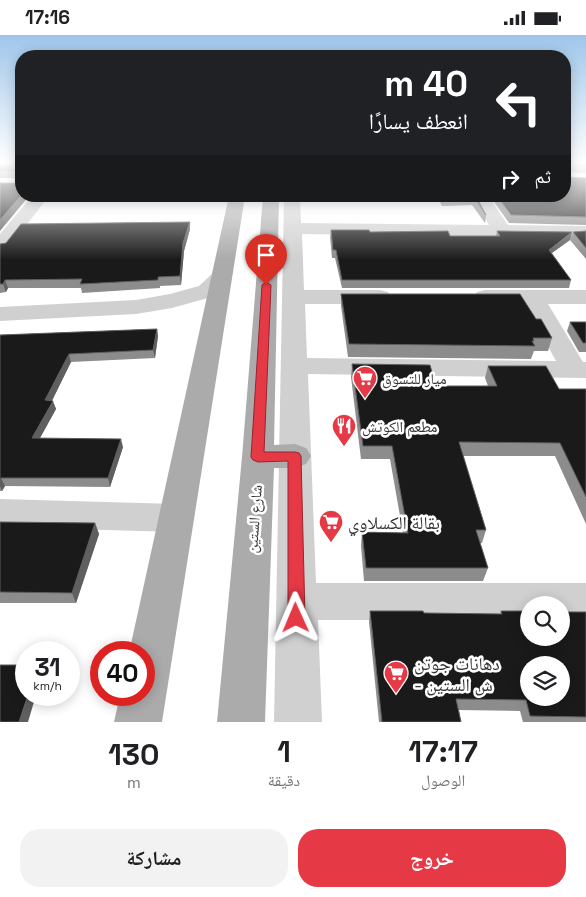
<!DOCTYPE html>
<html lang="ar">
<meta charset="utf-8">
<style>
:root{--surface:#fff;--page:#f2f2f2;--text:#202124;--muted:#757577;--accent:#e63946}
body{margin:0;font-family:"Space Grotesk","Noto Naskh Arabic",sans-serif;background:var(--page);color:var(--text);direction:rtl;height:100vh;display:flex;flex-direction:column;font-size:19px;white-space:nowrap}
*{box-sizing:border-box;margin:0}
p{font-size:16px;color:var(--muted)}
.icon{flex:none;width:28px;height:28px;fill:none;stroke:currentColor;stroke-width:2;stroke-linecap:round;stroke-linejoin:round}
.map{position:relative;height:687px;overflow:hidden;direction:ltr}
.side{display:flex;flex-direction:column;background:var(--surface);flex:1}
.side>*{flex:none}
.guide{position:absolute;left:15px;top:15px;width:556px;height:152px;border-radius:20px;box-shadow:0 2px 12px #0003;direction:rtl;background:#202124;color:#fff;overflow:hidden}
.buttons{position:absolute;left:520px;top:561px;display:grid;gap:10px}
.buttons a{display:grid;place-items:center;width:50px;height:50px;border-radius:50%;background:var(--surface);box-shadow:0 2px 12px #0003;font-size:25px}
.speed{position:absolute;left:15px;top:606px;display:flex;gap:10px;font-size:25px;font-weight:700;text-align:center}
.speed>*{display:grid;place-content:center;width:65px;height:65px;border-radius:50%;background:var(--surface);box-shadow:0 2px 12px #0003;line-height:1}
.speed small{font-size:12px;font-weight:400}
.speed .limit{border:8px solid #d22;background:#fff;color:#111}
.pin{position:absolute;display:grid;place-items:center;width:42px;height:42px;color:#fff;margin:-51px -21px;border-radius:50% 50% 50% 0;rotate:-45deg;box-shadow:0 0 5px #0007}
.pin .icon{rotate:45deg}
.me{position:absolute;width:55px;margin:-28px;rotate:359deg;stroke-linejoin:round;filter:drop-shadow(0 0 4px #0008)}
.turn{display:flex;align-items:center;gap:18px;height:105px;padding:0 20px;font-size:22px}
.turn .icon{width:65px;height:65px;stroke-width:2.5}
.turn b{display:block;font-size:35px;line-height:42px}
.then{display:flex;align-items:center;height:48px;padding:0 20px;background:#0003;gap:10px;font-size:19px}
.eta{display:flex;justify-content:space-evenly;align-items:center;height:85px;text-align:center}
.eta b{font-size:30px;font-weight:800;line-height:35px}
.cta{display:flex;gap:10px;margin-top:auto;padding:10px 20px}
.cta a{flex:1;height:58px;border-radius:20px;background:var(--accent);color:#fff;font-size:20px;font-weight:800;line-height:58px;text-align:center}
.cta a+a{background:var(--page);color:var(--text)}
.status{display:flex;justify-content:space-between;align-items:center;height:35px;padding:0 25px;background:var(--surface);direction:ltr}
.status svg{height:14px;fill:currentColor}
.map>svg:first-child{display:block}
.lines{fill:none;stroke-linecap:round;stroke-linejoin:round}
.minor{fill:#d0d0d0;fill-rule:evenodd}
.major{fill:#ababab;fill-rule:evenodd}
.wall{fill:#8c8c8c}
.shaded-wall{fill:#5f5f5f}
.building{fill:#1a1a1a;stroke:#5f5f5f;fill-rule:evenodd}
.route{fill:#e63946;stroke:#96252e}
.labels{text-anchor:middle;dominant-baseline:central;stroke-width:5;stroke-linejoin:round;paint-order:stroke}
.poi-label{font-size:15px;fill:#333;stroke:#fff;text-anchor:start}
.street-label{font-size:15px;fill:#333;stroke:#fff}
.near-poi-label{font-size:18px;fill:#333;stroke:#fff;text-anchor:start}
</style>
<div class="status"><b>17:16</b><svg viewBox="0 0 49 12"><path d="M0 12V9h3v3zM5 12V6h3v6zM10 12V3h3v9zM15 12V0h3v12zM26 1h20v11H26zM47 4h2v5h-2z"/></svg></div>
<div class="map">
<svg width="586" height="687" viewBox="0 0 586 687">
<rect width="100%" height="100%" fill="#fff"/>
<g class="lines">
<path class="minor" d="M32,161H49L7,215L0,217V199Z
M284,161H300L301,188L489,190L471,161H488L508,190L586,191V203L302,199L304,255H380L388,257L391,262L388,267L380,269H305L307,323L556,326L525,269H485L477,267L474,262L477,257L485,255H586V269H548L583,327H586V343L308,339L316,548H586V586L561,585V570H529V585H318L322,687H274Z
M221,237L229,238L232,243L215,261L172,273L136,279L0,286V272L136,265L170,259L199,251L213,238Z
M0,464L176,469L189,473L194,483L189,493L176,497L0,492Z"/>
<path class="major" d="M229,161H245L162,687H114L120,660H144V618H129Z
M263,161H279L274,410L295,409L306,413L311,421L306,429L295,433H274L265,687H217L242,422Z"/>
</g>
<path class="wall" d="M0,129H20L21,132L19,134H21V161L20,143H0Z
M565,129H586V138L566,137V142L586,143V190L509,188L490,161H565Z
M330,161H476L486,180L485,188L472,170L442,171L439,165L410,164H331Z
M190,194L184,216L181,250L160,251V253L82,258L81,253H8L6,257L0,258V209Z
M331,195L450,201H496L497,196L572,197L570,205L552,218L571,245L569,253H342L335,223H332L330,202Z
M586,196V224L570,205L573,197Z
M341,259L536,284L552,303L548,316H534L531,324L348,322L341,271Z
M570,287H586V317H579L567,296Z
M157,294L158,301L155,323L71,327L52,365L56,374L40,403L123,412L110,452L5,451L2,456H0V300Z
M352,329L436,351H488L485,343L488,331L559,354H586V489L555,421H463L486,495L482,508H480L488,533L483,546H364L361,511L362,497L403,498L390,424H361L351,342Z
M0,487L95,488L99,499L76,568H0Z
M370,576L424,578L500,579L501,576L586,577V687H523L520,676L459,675L461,687H379L369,587Z"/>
<path class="shaded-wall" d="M15,129H20L21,132L18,136L9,134Z
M21,161H29L0,196V185Z
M190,187V194L184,216L181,250L180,241L183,208Z
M572,197L570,205L546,222L549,215Z
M5,245L8,253L6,257L3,249Z
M157,294L158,301L155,323L153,315Z
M69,319L71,327L48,374L45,365Z
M53,366L56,374L35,412L32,403Z
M121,404L123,412L110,452L108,443Z
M1,443L5,451L2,456L0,451V445Z
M95,488L99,499L76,568L72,558Z
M28,660H36L28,687H19Z"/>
<path class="building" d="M0,129H15L9,134H21V161L0,185V148H20V136H0Z
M565,129H586V131L566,130V142L586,143V182L511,180L497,161H565Z
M442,161H476L486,180L474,162L443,163Z
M190,187L183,208L180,241L158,242V245L80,249L82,244L5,245L3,249H0V209L6,208L21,189Z
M331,195H369L370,197L448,196L450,201H500L497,196L572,197L549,215L571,245H342L336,215H333Z
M586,196V213L573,197Z
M341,259H520L536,284H541L552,303H533L534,306H532L535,311L349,309Z
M570,287H586V308H583Z
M157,294L153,315L69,319L45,365L53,366L32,403L121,404L108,443H1L0,445V300Z
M352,329L430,330L436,351H497L488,331H546L559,354H586V462L560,408L459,407L486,495H476L488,533H366L362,497L408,498L392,411H363Z
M0,487L95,488L72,558L0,557Z
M370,576H423L424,578L502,579L501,576H529V602H561V577H586V682L530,681L526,665L456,664L461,687H382ZM529,630H561V662H529Z
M0,630H26V660H28L19,687H0Z"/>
<linearGradient id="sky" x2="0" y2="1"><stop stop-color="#9ec6ea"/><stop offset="0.57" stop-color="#fff"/><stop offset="1" stop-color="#fff" stop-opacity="0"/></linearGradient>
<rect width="586" height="225" fill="url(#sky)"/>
<path class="route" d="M266,247L271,250L264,417H295L299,418L301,421L305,583L302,589L296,591L290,589L288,583V426L258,427L253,425L251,422L262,250Z"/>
<defs>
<symbol id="supermarket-pin" viewBox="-11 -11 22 30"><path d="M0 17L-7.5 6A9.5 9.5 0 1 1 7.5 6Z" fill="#e63946" stroke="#fff"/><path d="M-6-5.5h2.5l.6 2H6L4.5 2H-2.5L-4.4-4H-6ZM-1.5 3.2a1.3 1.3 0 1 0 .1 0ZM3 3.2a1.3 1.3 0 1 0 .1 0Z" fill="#fff"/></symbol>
<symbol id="restaurant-pin" viewBox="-11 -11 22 30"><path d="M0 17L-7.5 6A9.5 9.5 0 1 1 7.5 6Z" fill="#e63946" stroke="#fff"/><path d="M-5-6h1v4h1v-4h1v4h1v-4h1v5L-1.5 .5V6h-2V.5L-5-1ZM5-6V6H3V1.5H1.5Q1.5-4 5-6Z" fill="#fff"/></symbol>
</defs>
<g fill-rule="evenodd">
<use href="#supermarket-pin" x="351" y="329" width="28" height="38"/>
<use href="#restaurant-pin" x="330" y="377" width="28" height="38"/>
<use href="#supermarket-pin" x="317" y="473" width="28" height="38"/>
<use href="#supermarket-pin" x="382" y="624" width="28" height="38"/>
</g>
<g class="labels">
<g class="poi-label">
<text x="382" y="343">ميار للتسوق</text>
<text x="362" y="391">مطعم الكوتش</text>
</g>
<g class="street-label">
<text transform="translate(254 484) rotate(-86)">شارع الستين</text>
</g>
<g class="near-poi-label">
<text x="348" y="487">بقالة الكسلاوي</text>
<text x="414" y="628">دهانات جوتن<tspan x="414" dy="21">- ش الستين</tspan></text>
</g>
</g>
</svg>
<div class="buttons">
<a><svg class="icon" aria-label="search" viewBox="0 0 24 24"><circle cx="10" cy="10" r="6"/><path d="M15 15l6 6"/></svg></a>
<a><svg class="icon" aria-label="layers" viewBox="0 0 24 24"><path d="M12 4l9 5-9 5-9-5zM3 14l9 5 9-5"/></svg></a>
</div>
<div class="speed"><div>31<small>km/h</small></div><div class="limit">40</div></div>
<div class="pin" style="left:266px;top:250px;background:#d93025"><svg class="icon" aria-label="arrive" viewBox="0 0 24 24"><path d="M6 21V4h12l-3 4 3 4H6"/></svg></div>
<svg class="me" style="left:296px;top:583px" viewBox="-20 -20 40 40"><path d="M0-17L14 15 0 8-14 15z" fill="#e63946" stroke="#fff" stroke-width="4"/></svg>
<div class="guide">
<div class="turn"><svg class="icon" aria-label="left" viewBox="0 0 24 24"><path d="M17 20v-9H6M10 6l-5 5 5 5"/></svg><div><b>40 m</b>انعطف يسارًا</div></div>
<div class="then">ثم<svg class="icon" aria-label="right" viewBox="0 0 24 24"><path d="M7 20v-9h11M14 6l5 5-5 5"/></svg></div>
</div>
</div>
<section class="side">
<div class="eta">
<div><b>17:17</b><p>الوصول</p></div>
<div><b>1</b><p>دقيقة</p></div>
<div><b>130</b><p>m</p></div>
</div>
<div class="cta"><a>خروج</a><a>مشاركة</a></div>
</section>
